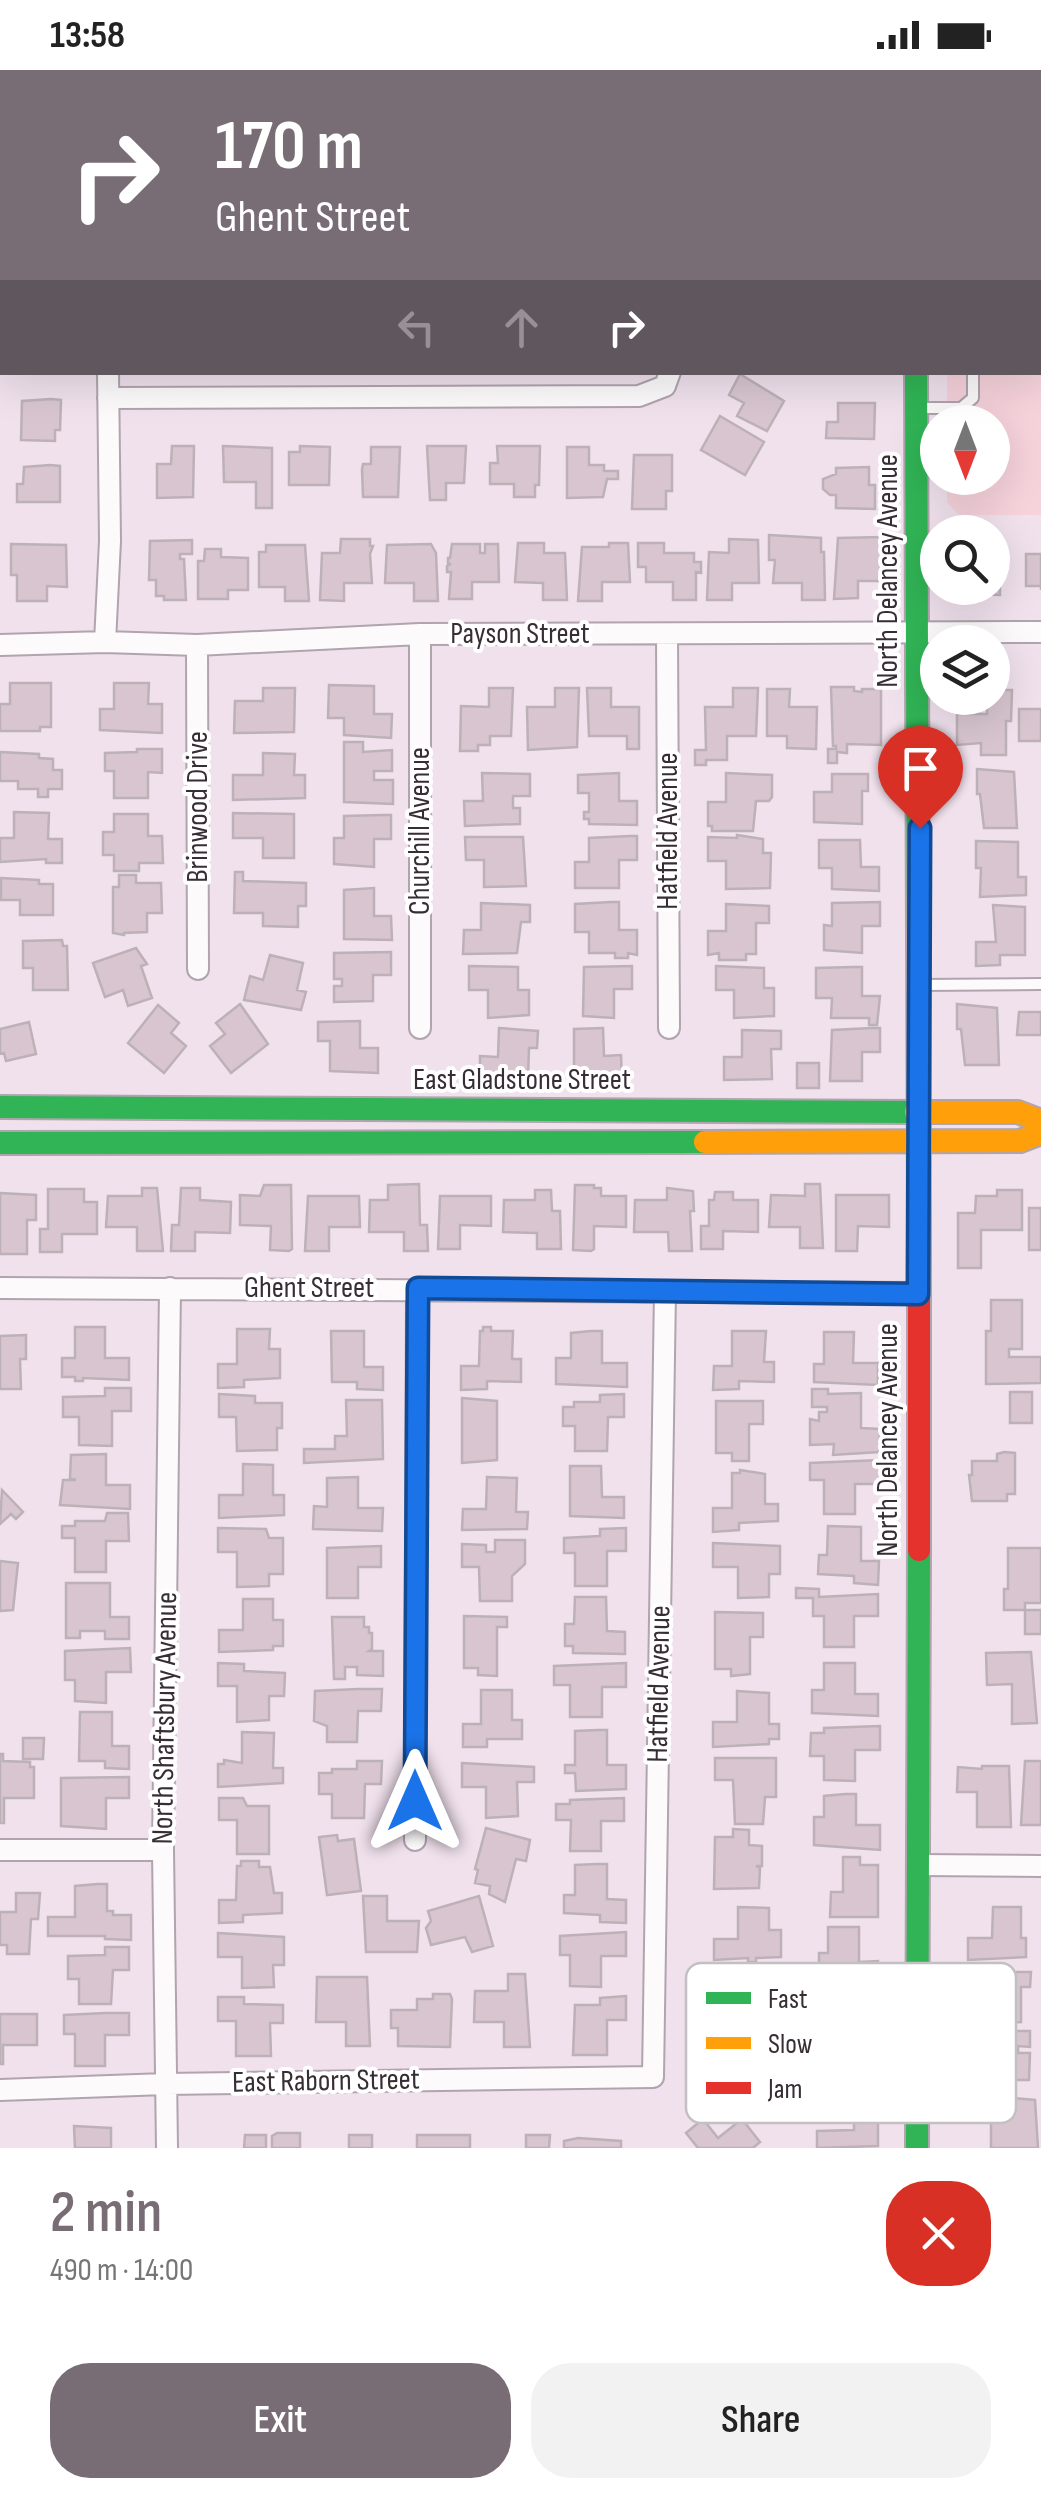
<!DOCTYPE html>
<meta charset="utf-8">
<style>
:root{--surface:#fff;--page:#f2f2f2;--text:#222;--muted:#767676;--accent:#786c75}
body{margin:0;font-family:"Sofia Sans Condensed",sans-serif;background:var(--page);color:var(--text);height:100vh;display:flex;flex-direction:column;font-size:38px;white-space:nowrap}
*{box-sizing:border-box;margin:0}
p{font-size:32px;color:var(--muted)}
.icon{flex:none;width:55px;height:55px;fill:none;stroke:currentColor;stroke-width:2;stroke-linecap:round;stroke-linejoin:round}
.map{position:relative;height:2078px;overflow:hidden}
.sheet{display:flex;flex-direction:column;background:var(--surface);flex:1}
.sheet>*{flex:none}
.banner{position:absolute;left:0px;top:0px;width:1042px;height:305px;box-shadow:0 10px 40px #0002;background:#786c75;color:#fff;overflow:hidden}
.needle{width:65px;rotate:180deg}
.buttons{position:absolute;left:920px;top:335px;display:grid;gap:20px}
.buttons a{display:grid;place-items:center;width:90px;height:90px;border-radius:50%;background:var(--surface);box-shadow:0 10px 40px #0002;font-size:50px}
.pin{position:absolute;display:grid;place-items:center;width:85px;height:85px;color:#fff;margin:-102px -42px;border-radius:50% 50% 50% 0;rotate:-45deg;box-shadow:0 0 10px #0007}
.pin .icon{rotate:45deg}
.me{position:absolute;width:110px;margin:-55px;rotate:0deg;stroke-linejoin:round;filter:drop-shadow(0 0 8px #0008)}
.turn{display:flex;align-items:center;gap:35px;height:210px;padding:0 50px;font-size:45px}
.turn .icon{width:130px;height:130px;stroke-width:2.5}
.turn b{display:block;font-size:70px;line-height:85px}
.lanes{display:flex;align-items:center;height:95px;padding:0 50px;background:#0003;justify-content:center;gap:50px;direction:ltr}
.lanes .off{opacity:.35}
.round{display:grid;place-items:center;flex:none;width:105px;height:105px;border-radius:40px;background:var(--page)}
.overview{display:flex;align-items:center;justify-content:space-between;height:170px;padding:0 50px}
h1{font-size:60px;font-weight:600;line-height:75px;color:var(--accent)}
.button{display:flex;gap:20px;margin-top:auto;padding:20px 50px}
.button a{flex:1;height:115px;border-radius:40px;background:var(--accent);color:#fff;font-size:40px;font-weight:600;line-height:115px;text-align:center}
.button a+a{background:var(--page);color:var(--text)}
.status{display:flex;justify-content:space-between;align-items:center;height:70px;padding:0 50px;background:var(--surface);direction:ltr}
.status svg{height:28px;fill:currentColor}
.map>svg:first-child{display:block}
.green{fill:#f6d2db}
.building{fill:#d8c5d0;stroke:#bdb1b8;stroke-width:2.5}
.lines{fill:none;stroke-linecap:round;stroke-linejoin:round}
.lane-casing{stroke:#b0a4ae;stroke-width:14}
.street-casing{stroke:#b0a4ae;stroke-width:24}
.fast-casing{stroke:#b0a4ae;stroke-width:26}
.slow-casing{stroke:#b0a4ae;stroke-width:26}
.jam-casing{stroke:#b0a4ae;stroke-width:26}
.lane{stroke:#fdfafc;stroke-width:10}
.street{stroke:#fdfafc;stroke-width:20}
.fast{stroke:#30b455;stroke-width:22}
.slow{stroke:#ff9f0a;stroke-width:22}
.jam{stroke:#e5322d;stroke-width:22}
.route-casing{stroke:#114b97;stroke-width:25}
.route{stroke:#1a73e8;stroke-width:18}
.labels{text-anchor:middle;dominant-baseline:central;stroke-width:8;stroke-linejoin:round;paint-order:stroke}
.street-label{font-size:30px;fill:#372d35;stroke:#fff}
.key{fill:#fff;stroke:#c3c0c2;stroke-width:2.5}
.key-label{font-size:28px;fill:#372d35}
</style>
<div class="status"><b>13:58</b><svg viewBox="0 0 49 12"><path d="M0 12V9h3v3zM5 12V6h3v6zM10 12V3h3v9zM15 12V0h3v12zM26 1h20v11H26zM47 4h2v5h-2z"/></svg></div>
<div class="map">
<svg width="1041" height="2078" viewBox="0 0 1041 2078">
<rect width="100%" height="100%" fill="#f0e1ed"/>
<path class="green" d="M947,0H1041V445H959L947,432V408H992V352H947V303L1040,302V2Z"/>
<path class="building" d="M740,304L784,331L767,361L737,346L744,333L729,325Z
M51,329L61,330L60,360H55V371L21,370L22,331Z
M838,333H875L874,369L826,368L827,352H838Z
M720,346L764,372L745,405L701,380Z
M172,376H194L193,427L157,428V394H171Z
M223,376L272,378V438H256V412H224Z
M300,376L330,377L329,415H289V382H300Z
M427,376H466L464,413H446V430H430Z
M497,376H540L539,415H535V427H514V414H490V393H498Z
M371,377H400L398,427H363L362,399L363,394H371Z
M567,377H589V395H604V401H618V409H607L603,427L567,428Z
M634,385H672V421H666V439H632Z
M50,395L60,396V432H17V414H23L24,397Z
M869,397V415H875V439L836,438V425H830L823,419V409L836,404V398Z
M769,465L821,468V482H824L825,530H802V513H773L775,490H769Z
M992,465H998L1000,479V525L966,524V518H992Z
M882,467L886,511H858V528L834,529L838,468Z
M341,469H370V476H373L370,484L372,513H344V531L320,530L322,483H340Z
M729,469L758,470L759,513H732V530H707L709,482L729,483Z
M192,470V484H180V489H184L186,530H164V526H156V510H149L150,471Z
M518,473H544V483H565L567,530H543V513L515,512Z
M609,473H628L630,512H602V531H578L582,477H609Z
M638,473H664V483H694V492H701V503L696,502V530H673V512H646V497H638Z
M11,474L66,475L67,517L47,516V531H17V505H11Z
M431,474L436,483L438,531H414V513H385L387,475Z
M452,474H480V483H485V474H498L499,512H472V529H449L451,502H447V496L451,494H448V488H450Z
M266,475H305L309,531H285V517H259V482H266Z
M205,479H221V487L248,488V520H228V529H198V491H204Z
M1026,484H1041V520V516H1026Z
M10,613H51V657H40V661H0V634H10Z
M114,613H149L148,634H162V663L100,660V639H114Z
M329,615L374,616V644H392L391,668L344,665V648H328Z
M831,617H854V621L862,622V619H881V675L847,674V683L837,682V693H828V679H836V676H833Z
M263,618H295L294,662L234,663L235,631H263Z
M489,618H513L511,666H490V675H478V681H460L461,636L489,637Z
M555,618H579L577,677L528,680L527,637H555Z
M587,618H611V637H639V679H627V666H589Z
M733,618H758L756,666H727V690H706V695H695V680H706L705,637H733Z
M767,619H790L789,637H817L816,679L787,678V666H767Z
M992,620H1012L1011,651H1006V685H981V673L957,675V644H987V628H992Z
M1019,639H1041V671H1019Z
M344,672H363V682L392,680V701H374V710H393V734L344,732Z
M137,679H162V703L148,702V728H114V701H105V683L137,682Z
M0,682L39,684V688L53,689V700H62V719H48V727H38V719H18V711H0Z
M263,683L295,684L294,705H305V728L233,730V705H263Z
M977,699L1014,702L1017,758H984L980,724H977Z
M482,703L530,704V726H513V738H520V754L465,756L464,731H483Z
M619,703V731H637V755L589,754V749H584V742H589V723H578V705Z
M726,703L772,705V727L769,731H756L753,761H712V756H708V732H726Z
M832,704H868V721H862V754L814,752V722H832Z
M14,742L49,743L48,769H62V793H46V789L0,792V768H14Z
M233,743L294,744V788H263V768H233Z
M114,744H148V766H162L163,793H139V801H114V785H103V762H114Z
M384,745H391V769H374V797L334,794V768H344V746Z
M737,765L763,769V783H771L770,818L726,819V791H708V767L737,768Z
M630,766H637V790H619V818H575V792H589V768Z
M465,767H523L526,816L484,817V790H466Z
M819,770H860L861,797H879V821L832,819V798H819Z
M976,771L1018,772V807H1026V825L980,827L981,798H976Z
M235,802H243V811L306,813V836H298V857L263,856V843H234Z
M119,805H136V813H161L162,843H147V862L124,863V865L113,863V817H119Z
M1,808L39,810V814H53V845H20V830H1Z
M374,818V846H391L392,870L344,869V820Z
M611,832H619V860H637V885L628,883V888H615V883H589V862H575V834Z
M880,832V856H862V883L824,880V855L832,856V833Z
M481,833L530,835V852H521L517,883L463,884L464,860H481Z
M726,834L769,836V853H756V884H746V890H719V883L708,885V861H726Z
M993,835L1025,837V885H1000V895L976,896V872H996Z
M62,870L63,876H67L68,920H33V898H23V871Z
M136,878L147,894L141,896L152,928L128,936L123,920L105,927L93,893Z
M391,882V905H373V931L334,932V916H342V909H334V883Z
M270,885L303,893L297,920L306,922L301,940L244,930L250,906L263,910Z
M469,896L518,897V920H529V945L488,948V920H469Z
M632,896V919H614V948L583,946L584,897Z
M716,896L764,898V918H774V946L734,948V920H716Z
M853,897H862V926H880L877,955H869V948H831L832,928H816V898Z
M240,934L268,974L231,1003L210,976L225,964L216,953Z
M957,934L997,938L999,995H965L961,959H957Z
M158,935L179,953L171,963L186,976L164,1003L128,973Z
M1019,942H1041V965H1017Z
M360,951V978H378V1003L330,1001V971H318V952Z
M29,952L36,984L6,991L4,983L0,984V959Z
M499,958L538,961L537,978H529L528,1009L480,1010V986L498,987Z
M603,958L604,986L621,985L622,1010L574,1008V959Z
M872,958H880V982H862V1011H830L832,960Z
M742,960L781,961V979H771L772,1009L724,1010V987H742Z
M797,993H819V1018H797Z
M419,1114L420,1155H427L428,1181H404V1162H369L370,1130H388V1115Z
M805,1114H820L823,1178H800V1157H769L771,1125L805,1126Z
M264,1115H291L292,1179L289,1181L270,1180L271,1156L240,1155V1125L260,1126Z
M575,1115H594V1118H601V1126H626V1157L594,1156V1179L591,1181L573,1180Z
M142,1118H157L163,1181H137V1157H106L108,1126H142Z
M181,1118H200V1130L231,1132L230,1163L195,1162V1181H171L172,1155H179Z
M667,1118L693,1121L694,1141H690L692,1181H669L668,1162H634L635,1130H667Z
M48,1119H84V1132H97V1164H62V1182H40V1159H48Z
M535,1120H551L552,1141H560L561,1179H537V1163L503,1162L504,1130H535Z
M997,1120H1022V1160H981V1198H958V1143H975L976,1126H997Z
M715,1122H733V1130H758V1162L723,1161V1179H701V1156H709V1130H714Z
M0,1123L36,1125V1150H27V1184H0Z
M836,1125H889V1157L858,1156L857,1181H836Z
M308,1126H359L360,1157H329V1181H305Z
M440,1126H491V1156L460,1155V1179H438Z
M1029,1138H1041V1180H1029Z
M991,1230H1022V1279H1009V1287H1041V1313L986,1314V1261H991Z
M75,1257H105V1288H129V1310L83,1308V1311H75V1307H62V1288H75Z
M483,1257H491V1261H513L512,1289H521V1312L487,1311V1319L461,1320V1296H479L480,1261H483Z
M237,1259H270L269,1279H280V1308L244,1310V1317L218,1318V1294H237Z
M331,1261H364V1297H383V1320L357,1319V1312H332Z
M591,1261H602V1293H627V1317L556,1314V1288H571V1263Z
M732,1261H766L764,1292H774V1312L739,1311V1319L713,1320L714,1296H732Z
M824,1262H854L853,1293H878V1315L814,1312V1294H824Z
M26,1265V1289H20L21,1319H0V1266Z
M105,1318H131V1341H112V1376L79,1375V1347H63V1327L105,1326Z
M812,1319H828V1324L861,1323V1358L880,1359L879,1382L833,1385L834,1374L810,1375V1349L819,1351V1342H827V1337H812Z
M1010,1322H1032V1353H1010Z
M219,1324L255,1326V1333H282V1358H277V1380L237,1381L236,1347H219Z
M624,1324V1347H608L607,1381H575V1356H563V1337H574V1332H600V1325Z
M462,1328L497,1331V1390L462,1393Z
M346,1330H382L383,1389L304,1393V1379H335V1366H347Z
M716,1331H763V1354H749V1391H732V1383H716Z
M1004,1382L1015,1383V1424H1007V1431H972L969,1405H972V1391H997V1384Z
M106,1384V1415H130V1439L60,1435L63,1410H76L70,1408L71,1385Z
M880,1390V1414H855V1444H824V1410H810V1393Z
M243,1394L273,1395V1425H284V1445L219,1448V1425H243Z
M570,1396H601L602,1427H624V1448L570,1446Z
M740,1400L765,1404V1434H778V1451L739,1453V1460L713,1462V1438H732V1403H740Z
M358,1407V1438H383L382,1461L313,1459L314,1436L327,1437V1408Z
M487,1407L517,1408L516,1442H528L527,1459L462,1460L463,1439H486Z
M2,1420L23,1442L16,1449L11,1444L0,1454Z
M107,1443H128L129,1471H106V1502H75V1468H62V1456H75V1451H105Z
M828,1456L861,1457V1491H879L878,1515L854,1513V1506L818,1504L819,1485H827Z
M218,1458L266,1459L269,1468H283V1504H269V1516L237,1517V1482H218Z
M626,1458V1481H607V1516H575V1483H564V1468L600,1466V1459Z
M495,1470H525V1494L512,1506V1531H480L479,1497H462V1474L486,1475V1482H495Z
M713,1473L780,1476V1504H769V1527L738,1528V1497H713Z
M381,1476V1497H358V1528H327V1478Z
M1008,1478H1041V1533H1025V1540H1004V1519H1008Z
M0,1491L18,1493L13,1540L0,1541Z
M66,1513H110V1547H129V1569H105V1561H80V1568H66Z
M796,1518L819,1519V1527L878,1524V1546H854V1577H824V1546H813V1528H796Z
M575,1527H606L607,1561L625,1562V1584L573,1583V1576H565V1554H574Z
M243,1529H273V1550H283V1576H273V1580L219,1582V1560H243Z
M1025,1540H1041V1564H1025Z
M715,1542L763,1543V1567H750V1604L731,1606V1599H715Z
M464,1546L507,1547V1557H497V1606L478,1605V1598H464Z
M332,1547H364V1557H369V1563H372V1579L369,1581H383V1606L357,1605V1597H345V1609H334Z
M130,1578L131,1602H106V1633L75,1631V1610H65V1581Z
M1031,1582L1037,1653L1012,1654V1614L987,1615L986,1583Z
M218,1593L244,1594V1601L285,1603L284,1626H269V1650L237,1652V1616H218Z
M626,1593V1617H602V1647H570V1615H554V1596Z
M824,1593H855V1624H878V1646L812,1643V1620H824Z
M358,1619H382L381,1641H358L357,1672H327V1656L314,1651L315,1621Z
M481,1620H512V1650H522V1669H487V1677H463V1654H481Z
M737,1621L769,1623V1654H779V1669H769V1674L713,1677V1652H737Z
M80,1642H112V1676H129V1699L105,1698V1691H79Z
M880,1656V1680H855V1711L824,1710V1686H810L811,1663H824V1658Z
M598,1660H607V1695H626V1719L576,1721L575,1703H565V1695H575V1661Z
M242,1662L274,1663L273,1698H283V1713L218,1717V1694H224V1690L242,1693Z
M23,1668H44L43,1689H23Z
M0,1684H3V1691L30,1692V1697H34V1728H4V1753H0Z
M715,1688H776V1727H765L763,1754H735L733,1710H715Z
M357,1691H382L381,1714H365L364,1748H332V1724H319V1703H332V1699H357Z
M1025,1691H1041V1755H1021Z
M462,1693L534,1697V1712H517L518,1746L486,1748V1717H462Z
M982,1696H1009L1011,1757H977V1722H957L958,1697L982,1699Z
M129,1707V1728H106V1759L61,1756V1708Z
M845,1724H856V1755H880V1780L814,1775V1747H824V1726Z
M219,1728H243L247,1736H269V1784H237V1750H219Z
M624,1728V1751H601V1781H570L571,1750H556V1734H570V1730Z
M486,1758L530,1770L526,1791L516,1789L505,1832L489,1824L490,1816L475,1813L478,1800L475,1799Z
M733,1759L749,1760V1775L762,1776V1796H756L760,1798L759,1818L714,1819L715,1767H733Z
M337,1765L338,1771L354,1769L361,1821L327,1825L319,1767Z
M843,1787H860V1795H878V1847H830L831,1822H843Z
M241,1791H259V1797H270L274,1823H282V1843L243,1845V1852L219,1853V1830H236L237,1796H241Z
M597,1794H607V1829L626,1830V1853L600,1852V1845L564,1843V1825H575V1795Z
M98,1814H107V1841H113V1845H131V1870L105,1869V1866H48V1847H75V1816Z
M16,1823H40L38,1849H31L29,1884H7V1875H0V1842H16Z
M363,1826H387V1851H419L417,1882H366Z
M479,1826L493,1876L472,1882L465,1867L431,1875L426,1858L431,1851L428,1841Z
M738,1837L769,1838V1860H781V1887L756,1888V1892H748V1888L714,1890V1869H738Z
M993,1837H1021V1868H1026V1887L968,1890V1868H992Z
M828,1857H859V1892L878,1891V1913H854V1905L819,1902V1883H828Z
M626,1862V1886H601V1917L570,1916V1885H560V1866Z
M218,1863L284,1867V1895H273L274,1917L242,1918V1887H218Z
M105,1877H129V1900H113L111,1934H79V1909H68V1886L105,1885Z
M967,1897L992,1899V1902H1031L1030,1917H1021V1952L992,1953V1922H967Z
M508,1904H525L530,1977H504V1952H474L475,1921H508Z
M317,1907H367L370,1976H346V1952H316Z
M433,1924H450L452,1929L450,1977L398,1976V1958H391V1940H417V1929H433Z
M626,1926V1950H607V1985H573L575,1935H600V1928Z
M218,1927H244V1934L283,1935V1953H270L271,1986H236V1951H218Z
M106,1943H129V1965H105V1996H75V1964H64V1945Z
M0,1944H37V1975H3V1994H0Z
M986,1961H1030V1977L1018,1976V1983H1030L1029,2010H992V2017H968V1996H986Z
M966,2024L1035,2030L1038,2078H991V2048H966Z
M703,2049L718,2068L742,2049L760,2072L753,2078H698L686,2063Z
M878,2052V2076L817,2078V2061L854,2060V2053Z
M74,2056L111,2058V2078H75Z
M277,2063H300V2078H272V2066Z
M245,2065H266V2078H244Z
M349,2065H372V2078H349Z
M417,2065H470V2078H417Z
M526,2065H550L549,2078H526Z
M578,2068L621,2071V2078H564V2071Z"/>
<g class="lines">
<defs>
<path id="lane" d="M918,338H961L973,328V302
M922,915L1041,914"/>
<path id="street" d="M106,0V2
M676,2V0
M922,2V0
M108,328L639,326L665,316L670,302
M667,564L669,958
M105,572L110,471L108,302
M0,575L105,572L197,575L420,564L1041,562
M197,575L198,899
M420,958V564
M0,1218L918,1223
M415,1770L417,1218
M0,1780H163
M919,1795L1041,1796
M0,2020L165,2014L653,2007L665,1221
M167,2078L163,1780L170,1218"/>
<path id="fast" d="M916,302L919,1148
M0,1037L916,1042
M0,1073L705,1072
M917,2078L919,1480"/>
<path id="slow" d="M916,1042H1018L1041,1051
M705,1072L1020,1071L1041,1063"/>
<path id="jam" d="M919,1480V1148"/>
</defs>
<use href="#lane" class="lane-casing"/>
<use href="#street" class="street-casing"/>
<use href="#fast" class="fast-casing"/>
<use href="#slow" class="slow-casing"/>
<use href="#jam" class="jam-casing"/>
<use href="#lane" class="lane"/>
<use href="#street" class="street"/>
<use href="#fast" class="fast"/>
<use href="#slow" class="slow"/>
<use href="#jam" class="jam"/>
</g>
<g class="lines">
<defs>
<path id="route" d="M415,1731L418,1218L918,1224L920,758"/>
</defs>
<use href="#route" class="route-casing"/>
<use href="#route" class="route"/>
</g>
<g class="labels">
<g class="street-label">
<text transform="translate(888 501) rotate(-90)">North Delancey Avenue</text>
<text x="520" y="564">Payson Street</text>
<text transform="translate(198 737) rotate(-90)">Brinwood Drive</text>
<text transform="translate(420 761) rotate(-90)">Churchill Avenue</text>
<text transform="translate(668 761) rotate(-90)">Hatfield Avenue</text>
<text x="522" y="1010">East Gladstone Street</text>
<text x="309" y="1218">Ghent Street</text>
<text transform="translate(888 1370) rotate(-90)">North Delancey Avenue</text>
<text transform="translate(659 1614) rotate(-89)">Hatfield Avenue</text>
<text transform="translate(165 1648) rotate(-89)">North Shaftsbury Avenue</text>
<text transform="translate(326 2011) rotate(-1)">East Raborn Street</text>
</g>
</g>
<rect x="686" y="1893" width="330" height="160" rx="15" class="key"/>
<rect x="706" y="1922" width="45" height="12" fill="#30b455"/>
<rect x="706" y="1967" width="45" height="12" fill="#ff9f0a"/>
<rect x="706" y="2012" width="45" height="12" fill="#e5322d"/>
<g class="key-label">
<text x="768" y="1938">Fast</text>
<text x="768" y="1983">Slow</text>
<text x="768" y="2028">Jam</text>
</g>
</svg>
<div class="buttons">
<a><svg class="needle" viewBox="-14 -14 28 28"><path d="M0-13l5 13h-10z" fill="#e53935"/><path d="M0 13l5-13h-10z" fill="#767676"/></svg></a>
<a><svg class="icon" aria-label="search" viewBox="0 0 24 24"><circle cx="10" cy="10" r="6"/><path d="M15 15l6 6"/></svg></a>
<a><svg class="icon" aria-label="layers" viewBox="0 0 24 24"><path d="M12 4l9 5-9 5-9-5zM3 14l9 5 9-5"/></svg></a>
</div>
<div class="pin" style="left:920px;top:758px;background:#d93025"><svg class="icon" aria-label="arrive" viewBox="0 0 24 24"><path d="M6 21V4h12l-3 4 3 4H6"/></svg></div>
<svg class="me" style="left:415px;top:1731px" viewBox="-20 -20 40 40"><path d="M0-17L14 15 0 8-14 15z" fill="#1a73e8" stroke="#fff" stroke-width="4"/></svg>
<div class="banner">
<div class="turn"><svg class="icon" aria-label="right" viewBox="0 0 24 24"><path d="M7 20v-9h11M14 6l5 5-5 5"/></svg><div><b>170 m</b>Ghent Street</div></div>
<div class="lanes"><svg class="icon off" aria-label="left" viewBox="0 0 24 24"><path d="M17 20v-9H6M10 6l-5 5 5 5"/></svg><svg class="icon off" aria-label="ahead" viewBox="0 0 24 24"><path d="M12 20V5M6 11l6-6 6 6"/></svg><svg class="icon" aria-label="right" viewBox="0 0 24 24"><path d="M7 20v-9h11M14 6l5 5-5 5"/></svg></div>
</div>
</div>
<section class="sheet">
<div class="overview"><div><h1>2 min</h1><p>490 m · 14:00</p></div><a class="round" style="background:#d93025;color:#fff"><svg class="icon" aria-label="close" viewBox="0 0 24 24"><path d="M6 6l12 12M18 6L6 18"/></svg></a></div>
<div class="button"><a>Exit</a><a>Share</a></div>
</section>
